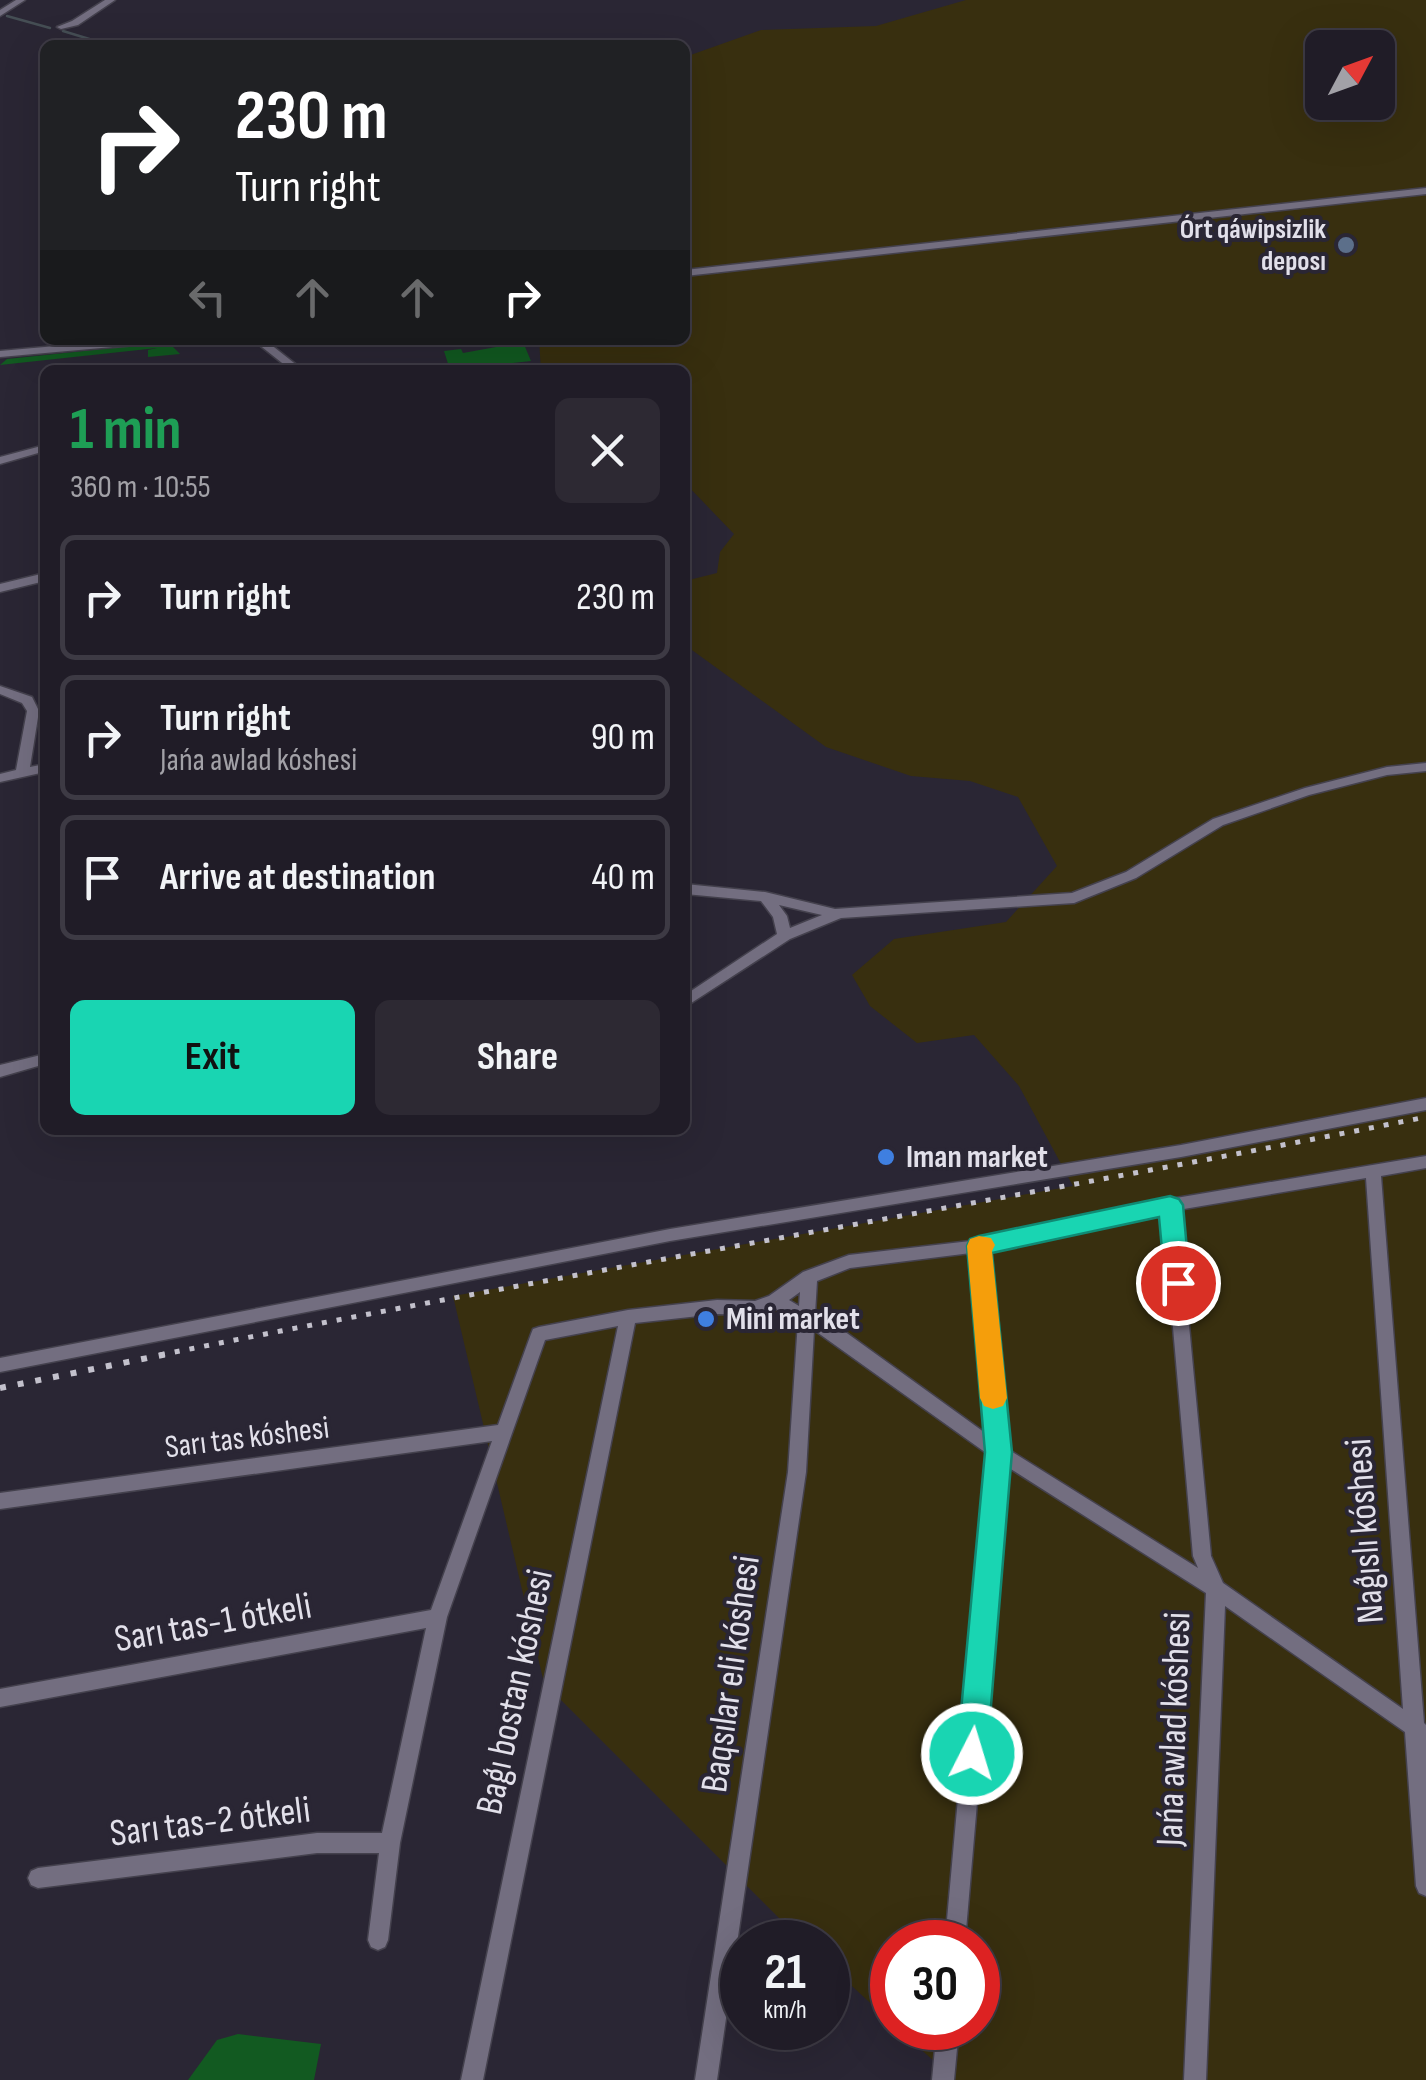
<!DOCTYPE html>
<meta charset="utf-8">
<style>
:root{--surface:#201c27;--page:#2d2933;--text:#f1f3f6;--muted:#a2a1a7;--line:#3d3a44;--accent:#19d5b2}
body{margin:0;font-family:"Sofia Sans Condensed",sans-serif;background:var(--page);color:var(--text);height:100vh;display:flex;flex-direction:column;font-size:38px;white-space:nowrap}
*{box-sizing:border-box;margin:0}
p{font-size:32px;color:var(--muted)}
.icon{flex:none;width:55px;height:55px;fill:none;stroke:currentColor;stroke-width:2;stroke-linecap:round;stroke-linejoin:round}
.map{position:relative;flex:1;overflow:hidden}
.drawer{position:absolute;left:40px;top:365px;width:650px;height:770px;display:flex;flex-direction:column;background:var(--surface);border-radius:15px;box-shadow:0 10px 40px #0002,0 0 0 2px var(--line)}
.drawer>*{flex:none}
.top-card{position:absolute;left:40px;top:40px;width:650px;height:305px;border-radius:15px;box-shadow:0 10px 40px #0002,0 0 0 2px var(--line);background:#202124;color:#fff;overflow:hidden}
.needle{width:65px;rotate:49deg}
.tools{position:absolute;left:1305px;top:30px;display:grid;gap:20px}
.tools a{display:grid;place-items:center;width:90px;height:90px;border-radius:15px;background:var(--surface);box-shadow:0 10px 40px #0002,0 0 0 2px var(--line);font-size:50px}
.speed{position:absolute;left:720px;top:1920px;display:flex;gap:20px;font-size:50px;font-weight:700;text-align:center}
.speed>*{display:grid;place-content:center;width:130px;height:130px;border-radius:50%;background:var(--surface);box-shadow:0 10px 40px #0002,0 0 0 2px var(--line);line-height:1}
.speed small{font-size:25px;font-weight:400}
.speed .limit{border:15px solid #d22;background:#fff;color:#111}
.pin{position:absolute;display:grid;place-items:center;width:85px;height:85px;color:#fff;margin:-42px;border:5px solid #fff;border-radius:50%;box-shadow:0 2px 10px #0007}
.me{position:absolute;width:110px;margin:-55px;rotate:5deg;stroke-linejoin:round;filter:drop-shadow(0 0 8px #0008)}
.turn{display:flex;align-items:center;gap:35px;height:210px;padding:0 30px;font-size:45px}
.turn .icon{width:130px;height:130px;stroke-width:2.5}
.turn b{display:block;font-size:70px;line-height:85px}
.lanes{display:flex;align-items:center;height:95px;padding:0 30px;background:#0003;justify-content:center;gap:50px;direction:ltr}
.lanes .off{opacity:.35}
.round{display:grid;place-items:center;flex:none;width:105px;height:105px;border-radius:15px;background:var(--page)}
.summary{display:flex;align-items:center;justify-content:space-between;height:170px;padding:0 30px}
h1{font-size:60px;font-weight:700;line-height:75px;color:#1e9e55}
.primary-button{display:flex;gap:20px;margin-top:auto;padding:20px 30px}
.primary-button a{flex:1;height:115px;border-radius:15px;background:var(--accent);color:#111;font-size:40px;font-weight:700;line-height:115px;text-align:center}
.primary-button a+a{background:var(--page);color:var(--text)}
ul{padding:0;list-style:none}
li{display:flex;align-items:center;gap:30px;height:125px;margin:0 20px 15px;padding:0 10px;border:5px solid var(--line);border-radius:15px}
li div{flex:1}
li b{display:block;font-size:38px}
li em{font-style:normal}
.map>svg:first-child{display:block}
.green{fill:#125a21}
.sand{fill:#382f0f;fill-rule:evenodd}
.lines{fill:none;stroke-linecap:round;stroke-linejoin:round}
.stream{stroke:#454e54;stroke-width:2.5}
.minor-casing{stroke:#44414d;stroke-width:3}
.minor{fill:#736e80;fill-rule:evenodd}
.rail-far1{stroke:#c3c1cc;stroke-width:5;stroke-dasharray:5 10;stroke-linecap:butt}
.rail{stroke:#c3c1cc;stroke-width:6;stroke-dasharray:6 12;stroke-linecap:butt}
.route{fill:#19d5b2;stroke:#108a74;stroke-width:2.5}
.slow{fill:#f59e0b}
.service-dot{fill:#5c6f8a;stroke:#2a2634;stroke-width:4}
.shop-dot{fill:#3f7fe0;stroke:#2a2634;stroke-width:4}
.labels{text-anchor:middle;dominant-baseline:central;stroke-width:8;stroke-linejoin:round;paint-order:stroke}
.far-poi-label{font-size:28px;font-weight:bold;fill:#e2e0ea;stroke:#2a2634;text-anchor:end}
.poi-label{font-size:32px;font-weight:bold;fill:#e2e0ea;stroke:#2a2634;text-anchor:start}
.street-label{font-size:32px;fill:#e2e0ea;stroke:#2a2634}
.near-street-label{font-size:38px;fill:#e2e0ea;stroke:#2a2634}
</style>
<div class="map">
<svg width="1426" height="2080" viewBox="0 0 1426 2080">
<rect width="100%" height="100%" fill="#2a2634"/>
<path class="green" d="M190,340H226L172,346L180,354L148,357V350L157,348L0,365L7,359Z
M523,342L531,361L450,370L444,351L461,349L463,353Z
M238,2034L321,2044L314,2080H188L217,2040Z"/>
<path class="sand" d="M966,0H1426V2080H955L897,2028H978V1942H892V2023L828,1964V1942H804L797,1936L544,1683L453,1296L1073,1186L1019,1086L974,1035L917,1043L870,1006L852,975L894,939L1006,922L1057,866L1018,797L970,781L911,776L826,747L685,645V581L717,573L720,552L734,534L685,483V370H541L539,340H685V57L761,30L876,26ZM1322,48H1378V102H1322Z"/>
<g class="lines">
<path class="stream" d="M7,16L50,28
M63,31L109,45"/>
<defs>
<path id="minor" d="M16,0H25L0,16V10Z
M105,0H115L78,25L61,29L57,27L72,21Z
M1426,188V194L685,276V270Z
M123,340H163L158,343L0,357V351Z
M253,340H265L303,370H291Z
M45,445V451L0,464V457Z
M45,573V581L0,592V584Z
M0,686L32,697L39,711L30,767L45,764V772L0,782V774L16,770L27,711L22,703L0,694Z
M1426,763V771L1387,775L1309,795L1223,825L1136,878L1074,903L841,918L790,939L685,1007V995L777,934L773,917L761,901L685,894V884L765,892L835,909L1072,893L1126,872L1213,819L1305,788L1387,767ZM779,905L822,915L790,928L787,916Z
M45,1054V1064L0,1077V1065Z
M1426,1098V1110L1181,1157L670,1241L0,1372V1358L670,1229L1181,1145Z
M1426,1156V1168L1381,1176L1424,1723L1426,1725V1896L1419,1893L1416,1886L1405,1732L1225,1606L1206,2080H1184L1206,1593L1006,1466L965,1942H945L989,1455L814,1330L806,1472L717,2080H695L788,1472L798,1321L774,1308L755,1315L717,1314L635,1323L483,2080H461L618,1326L545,1340L447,1617L400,1843L388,1940L385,1947L378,1950L371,1947L368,1940L379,1853H317L38,1888L31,1885L28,1878L31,1871L38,1868L317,1833H382L426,1628L0,1707V1689L431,1610L492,1441L0,1509V1493L498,1425L531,1334L533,1329L539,1327L628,1310L717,1300L755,1301L769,1296L803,1272L849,1255L979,1240L1170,1199ZM1366,1178L1403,1709L1223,1583L1211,1556L1178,1210ZM1163,1213L1193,1556L1198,1568L1006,1448L988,1251ZM971,1253L988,1435L837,1326L815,1314L817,1281L850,1268ZM800,1292L799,1306L789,1300Z
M937,2028H959L954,2080H932Z"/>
</defs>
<use href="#minor" class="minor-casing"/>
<use href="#minor" class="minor"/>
<path class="rail-far1" d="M160,1355C581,1270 1005,1201 1426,1117"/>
<path class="rail" d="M0,1388L172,1353"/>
</g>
<path class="route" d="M1170,1196L1179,1199L1183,1205L1190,1283L1186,1290H1169L1165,1283L1159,1217L992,1253L1012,1452L987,1754L982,1764L972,1768L961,1764L957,1754L985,1452L967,1246L970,1239L979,1236Z"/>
<path class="slow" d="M979,1236L991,1238L995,1245L992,1251L1007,1398L1003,1406L993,1409L984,1406L980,1398L967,1246L970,1239Z"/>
<circle class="service-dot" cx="1346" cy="245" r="10"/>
<g class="shop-dot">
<circle cx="886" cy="1157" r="10"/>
<circle cx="706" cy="1319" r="10"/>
</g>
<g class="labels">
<g class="far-poi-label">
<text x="1326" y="229">Órt qáwipsizlik<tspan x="1326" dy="32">deposı</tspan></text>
</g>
<g class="poi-label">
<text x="906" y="1157">Iman market</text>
<text x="726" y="1319">Mini market</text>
</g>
<g class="street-label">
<text transform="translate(247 1438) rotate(-7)">Sarı tas kóshesi</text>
</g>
<g class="near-street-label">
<text transform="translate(1365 1531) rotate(-94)">Naǵıslı kóshesi</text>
<text transform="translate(213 1623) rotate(-10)">Sarı tas-1 ótkeli</text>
<text transform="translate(731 1674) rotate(-82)">Baqsılar eli kóshesi</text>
<text transform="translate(515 1692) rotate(-78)">Baǵı bostan kóshesi</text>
<text transform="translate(1174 1729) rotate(-88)">Jańa awlad kóshesi</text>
<text transform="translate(210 1822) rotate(-7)">Sarı tas-2 ótkeli</text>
</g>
</g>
</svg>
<div class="tools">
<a><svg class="needle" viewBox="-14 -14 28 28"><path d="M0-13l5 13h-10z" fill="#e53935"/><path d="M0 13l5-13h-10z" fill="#a2a1a7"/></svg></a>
</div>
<div class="speed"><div>21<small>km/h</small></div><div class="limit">30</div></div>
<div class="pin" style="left:1178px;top:1283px;background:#d93025"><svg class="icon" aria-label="arrive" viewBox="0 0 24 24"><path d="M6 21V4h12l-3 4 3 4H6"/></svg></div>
<svg class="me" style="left:972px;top:1754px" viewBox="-20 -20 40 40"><circle r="17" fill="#19d5b2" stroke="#fff" stroke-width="3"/><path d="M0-11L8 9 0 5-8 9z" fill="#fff"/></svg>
<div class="top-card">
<div class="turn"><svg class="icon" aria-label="right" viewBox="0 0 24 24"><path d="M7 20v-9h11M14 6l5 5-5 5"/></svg><div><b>230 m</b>Turn right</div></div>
<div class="lanes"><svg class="icon off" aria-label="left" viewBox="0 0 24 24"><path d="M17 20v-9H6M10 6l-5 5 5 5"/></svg><svg class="icon off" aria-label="ahead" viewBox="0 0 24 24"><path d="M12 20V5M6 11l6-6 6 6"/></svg><svg class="icon off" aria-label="ahead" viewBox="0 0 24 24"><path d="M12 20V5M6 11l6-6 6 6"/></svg><svg class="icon" aria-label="right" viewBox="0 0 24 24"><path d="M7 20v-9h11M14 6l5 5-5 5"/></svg></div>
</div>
<section class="drawer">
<div class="summary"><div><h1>1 min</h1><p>360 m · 10:55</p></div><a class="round"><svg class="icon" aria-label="close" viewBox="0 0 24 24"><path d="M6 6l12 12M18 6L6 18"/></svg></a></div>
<ul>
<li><svg class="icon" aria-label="right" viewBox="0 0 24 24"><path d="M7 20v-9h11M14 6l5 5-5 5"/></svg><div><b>Turn right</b></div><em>230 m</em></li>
<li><svg class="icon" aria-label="right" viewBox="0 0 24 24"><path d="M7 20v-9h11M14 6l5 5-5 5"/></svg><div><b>Turn right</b><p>Jańa awlad kóshesi</p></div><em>90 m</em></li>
<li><svg class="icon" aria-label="arrive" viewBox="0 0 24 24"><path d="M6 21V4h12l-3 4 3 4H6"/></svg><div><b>Arrive at destination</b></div><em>40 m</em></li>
</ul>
<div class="primary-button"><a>Exit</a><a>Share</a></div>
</section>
</div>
